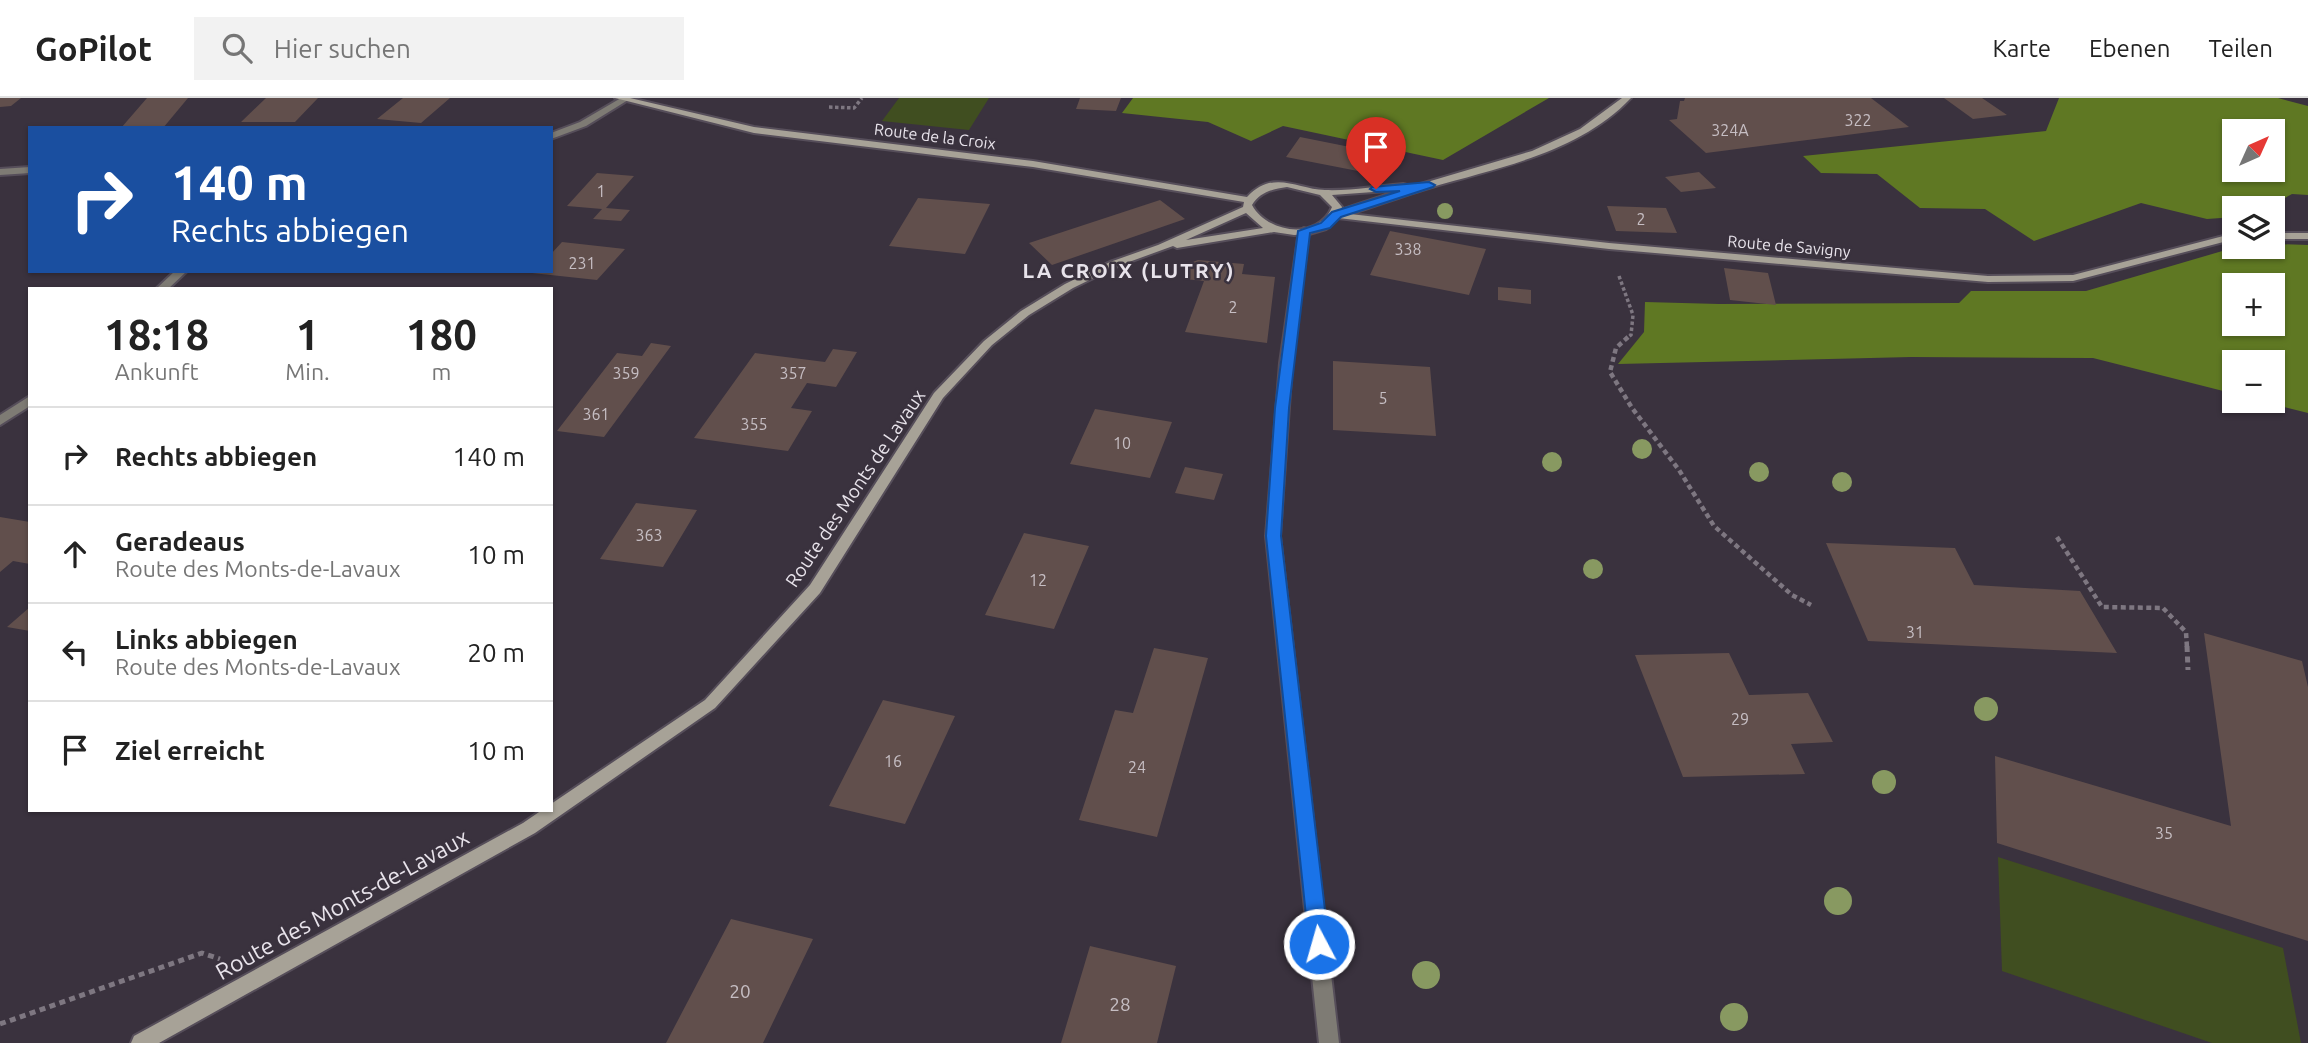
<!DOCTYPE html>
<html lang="de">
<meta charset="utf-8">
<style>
:root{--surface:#fff;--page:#f2f2f2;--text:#222;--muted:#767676;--line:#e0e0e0}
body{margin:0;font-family:Ubuntu,sans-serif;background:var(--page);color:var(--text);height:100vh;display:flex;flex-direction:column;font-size:26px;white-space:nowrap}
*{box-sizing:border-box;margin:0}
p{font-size:23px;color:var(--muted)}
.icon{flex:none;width:38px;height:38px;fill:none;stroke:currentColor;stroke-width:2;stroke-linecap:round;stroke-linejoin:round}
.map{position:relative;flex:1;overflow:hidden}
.drawer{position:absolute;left:28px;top:189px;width:525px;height:525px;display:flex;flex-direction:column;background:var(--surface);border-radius:0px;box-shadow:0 2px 5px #0004}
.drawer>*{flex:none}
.hud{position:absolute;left:28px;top:28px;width:525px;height:147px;border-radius:0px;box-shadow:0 2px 5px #0004;background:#1a4fa0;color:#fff;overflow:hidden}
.needle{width:46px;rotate:45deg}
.controls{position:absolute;left:2222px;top:21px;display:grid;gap:14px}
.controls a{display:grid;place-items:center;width:63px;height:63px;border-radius:0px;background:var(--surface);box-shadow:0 2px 5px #0004;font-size:35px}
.pin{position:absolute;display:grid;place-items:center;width:60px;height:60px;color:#fff;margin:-72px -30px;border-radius:50% 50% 50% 0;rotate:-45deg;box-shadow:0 0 7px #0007}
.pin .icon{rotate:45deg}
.me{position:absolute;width:77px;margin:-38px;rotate:354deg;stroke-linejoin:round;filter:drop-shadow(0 0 5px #0008)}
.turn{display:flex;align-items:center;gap:24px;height:147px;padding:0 28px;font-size:32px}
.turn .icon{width:91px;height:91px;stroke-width:2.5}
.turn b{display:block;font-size:49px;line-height:60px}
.eta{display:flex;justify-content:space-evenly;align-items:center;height:119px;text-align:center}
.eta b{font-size:42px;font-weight:700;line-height:49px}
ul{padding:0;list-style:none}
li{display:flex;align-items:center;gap:21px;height:98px;padding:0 28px;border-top:2px solid var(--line)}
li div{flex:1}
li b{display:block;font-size:26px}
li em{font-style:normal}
header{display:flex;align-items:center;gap:42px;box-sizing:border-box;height:98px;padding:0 35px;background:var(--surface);border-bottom:2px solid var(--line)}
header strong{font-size:33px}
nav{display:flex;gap:38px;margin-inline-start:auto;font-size:24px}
.search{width:490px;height:63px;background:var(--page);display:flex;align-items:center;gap:18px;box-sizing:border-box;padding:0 24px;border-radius:0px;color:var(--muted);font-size:26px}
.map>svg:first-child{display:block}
.green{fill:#404e20}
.forest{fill:#5f7823;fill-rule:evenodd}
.building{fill:#614f4c}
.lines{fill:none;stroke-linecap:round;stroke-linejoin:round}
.street-casing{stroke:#564e5a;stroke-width:4}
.secondary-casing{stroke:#564e5a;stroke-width:4}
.path-far2{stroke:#7e7781;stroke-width:3.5;stroke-dasharray:3.5 2.5;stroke-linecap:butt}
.path-far1{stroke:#7e7781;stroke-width:4.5;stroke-dasharray:5 3.5;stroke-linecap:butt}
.path{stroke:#7e7781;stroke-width:5;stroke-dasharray:6 4.5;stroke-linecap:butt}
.street{fill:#7e7b74;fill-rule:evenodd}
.secondary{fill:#a7a297;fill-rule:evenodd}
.tree{fill:#889961}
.route{fill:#1a73e8;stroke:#114b97;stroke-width:2}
.labels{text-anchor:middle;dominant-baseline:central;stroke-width:5;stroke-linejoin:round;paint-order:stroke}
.number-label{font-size:16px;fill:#c6bec3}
.far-street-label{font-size:16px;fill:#e8e3eb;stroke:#3a323e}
.street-label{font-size:19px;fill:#e8e3eb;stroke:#3a323e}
.near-number-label{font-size:19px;fill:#c6bec3}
.far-district-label{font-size:21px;font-weight:bold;letter-spacing:2px;fill:#e8e3eb;stroke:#3a323e}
.near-street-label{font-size:23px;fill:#e8e3eb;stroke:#3a323e}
</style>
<header>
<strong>GoPilot</strong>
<div class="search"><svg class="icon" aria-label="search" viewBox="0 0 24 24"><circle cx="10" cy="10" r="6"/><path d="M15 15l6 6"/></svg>Hier suchen</div>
<nav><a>Karte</a><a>Ebenen</a><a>Teilen</a></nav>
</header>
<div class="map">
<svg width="2308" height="945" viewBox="0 0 2308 945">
<rect width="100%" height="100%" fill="#3a323e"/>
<path class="green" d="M899,0H989L969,32L882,23Z
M1998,759L2283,850L2301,945H2212L2002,873Z"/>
<path class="forest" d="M1133,0H1549L1443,62L1283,28L1251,43L1208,24L1122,15Z
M2059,0H2278L2308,8V97L2292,96L2267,110H2235V119L2207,121L2141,105L2034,143L1985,111L1920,110L1877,76L1821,75L1803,58L2046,33ZM2235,33H2273V72H2235Z
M2273,146L2308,147V315L2261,303H2273V264H2235V296L2093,260L1911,259L1618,266L1644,234L1645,204L1719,206L1959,205L1971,193H2086L2236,149H2273ZM2235,187H2273V226H2235Z"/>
<path class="building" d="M0,0H21L11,8L0,9Z
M147,0H188L163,30H121Z
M266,0H318L295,24H241Z
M403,0H450L421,25L377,21Z
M1080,0H1121L1116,13L1076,11Z
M1685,0H1871L1909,29L1706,55L1669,22L1677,21L1680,3H1684Z
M1944,0H1982L2007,17L1973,21Z
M1300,39L1375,54L1363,74L1286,59Z
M1699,74L1716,90L1681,94L1665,79Z
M597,75L634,78L606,110L630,112L621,123L593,121L602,111L567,108Z
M918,100L990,106L965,156L889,148Z
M1160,102L1185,121L1052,167L1029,145Z
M1607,108L1666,110L1677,135L1616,133Z
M1390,133L1486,151L1469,197L1370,177Z
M562,144L625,151L597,182L532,175L551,173V156Z
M1198,162L1244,166L1242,176L1275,179L1267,245L1185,234L1204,183L1184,181L1190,165Z
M1724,170L1768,175L1776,207L1730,202Z
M1498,189L1531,192V206L1498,202Z
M651,245L671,248L604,339L557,333L617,255L642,258Z
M833,251L857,254L836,289L807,285L791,310L812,313L788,353L694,340L755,255L825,264Z
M1333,263L1430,269L1436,338L1333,332Z
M1095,311L1172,324L1150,380L1070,366Z
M1185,369L1223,376L1214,402L1175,395Z
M636,405L697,412L663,469L600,461Z
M0,419L30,424V466L13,463L0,474Z
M1024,435L1089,448L1054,531L985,517Z
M1826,445L1955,450L1974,487L2080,493L2117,555L1868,543Z
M30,509V533L7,529Z
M2204,535L2302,563L2308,589V843L1997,745L1995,658L2231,728Z
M1154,550L1208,560L1157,739L1079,722L1115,612L1133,615Z
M1729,555L1749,597L1808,595L1833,644L1791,646L1805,676L1683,679L1635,557Z
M883,602L955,618L905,726L829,708Z
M731,821L813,841L763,945H666Z
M1090,848L1176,868L1157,945H1061Z"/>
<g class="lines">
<defs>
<path id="street" d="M621,0L628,2L586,28L551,41V35L580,24Z
M30,69V75L0,77V71Z
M1304,130L1309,133L1292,265L1280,438L1339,945H1319L1266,438L1280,265L1299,133Z
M175,173H187L168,191H156Z
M30,298V308L0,327V317Z"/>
<path id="secondary" d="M615,0H630L754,29L1033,63L1247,99C1273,71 1297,91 1325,92C1351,93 1378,88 1403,86L1407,87V90L1532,53L1580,31L1622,0H1631C1580,54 1501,69 1432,89C1405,97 1378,107 1350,116L1609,145L1988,178L2073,177L2235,135V141L2073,183L1988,184L1609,151L1338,120L1326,131L1309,136L1294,137L1274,134L1177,150L1173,148L1118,168L1073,190L1029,217L992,247L943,300L820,495L715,610L535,735L159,945H131L134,938L523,725L542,712H551V706L705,602L810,487L934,295L984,243L1021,213L1065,186L1110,164L1158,147L1243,109L1244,104L1033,69L754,35ZM1287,89L1320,97L1332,109C1318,143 1267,135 1252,107C1260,94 1272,91 1287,89ZM1401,92L1341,112L1342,109L1332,97ZM1246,115L1263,130L1186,142Z
M2273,135H2308V141H2273Z"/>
</defs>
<use href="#street" class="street-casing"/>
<use href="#secondary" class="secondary-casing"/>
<path class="path-far2" d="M829,9L854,10L862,0
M1619,178L1633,217L1631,237L1626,241"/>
<path class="path-far1" d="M1628,239L1616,250L1610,274L1632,310L1679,372L1714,428L1792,497L1811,507
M2057,439L2102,509L2163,510L2186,534L2187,550"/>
<path class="path" d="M2187,548L2188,572
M0,926L202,855L220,861"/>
<use href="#street" class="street"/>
<use href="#secondary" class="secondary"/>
</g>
<g class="tree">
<circle cx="1445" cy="113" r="8"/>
<circle cx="1642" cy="351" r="10"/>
<circle cx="1552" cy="364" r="10"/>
<circle cx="1759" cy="374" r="10"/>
<circle cx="1842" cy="384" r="10"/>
<circle cx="1593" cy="471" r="10"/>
<circle cx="1986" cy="611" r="12"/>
<circle cx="1884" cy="684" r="12"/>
<circle cx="1838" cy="803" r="14"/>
<circle cx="1426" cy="877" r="14"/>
<circle cx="1734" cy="919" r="14"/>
</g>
<path class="route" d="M1429,84L1435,87L1433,89L1341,119L1330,130L1310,135L1289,310L1281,438L1329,846L1326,853L1319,856L1312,853L1309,846L1266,438L1275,310L1298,133L1321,125L1332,114L1400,93L1376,94L1370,91L1372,89Z"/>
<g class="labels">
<g class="number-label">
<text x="1858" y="22">322</text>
<text x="1730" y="32">324A</text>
<text x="601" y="93">1</text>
<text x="1641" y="121">2</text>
<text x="1408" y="151">338</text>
<text x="582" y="165">231</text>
<text x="1233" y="209">2</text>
<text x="626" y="275">359</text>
<text x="793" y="275">357</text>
<text x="1383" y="300">5</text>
<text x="596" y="316">361</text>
<text x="754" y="326">355</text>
<text x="1122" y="345">10</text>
<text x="649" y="437">363</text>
<text x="1038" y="482">12</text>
<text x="1915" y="534">31</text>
<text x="1740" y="621">29</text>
<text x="893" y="663">16</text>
<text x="1137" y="669">24</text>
<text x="2164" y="735">35</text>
</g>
<g class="far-street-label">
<text transform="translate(935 38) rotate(7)">Route de la Croix</text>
<text transform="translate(1789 148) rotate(5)">Route de Savigny</text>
</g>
<g class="street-label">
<text transform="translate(855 390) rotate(-56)">Route des Monts de Lavaux</text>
</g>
<g class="near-number-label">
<text x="740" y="893">20</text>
<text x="1120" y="906">28</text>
</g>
<g class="far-district-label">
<text x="1129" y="172">LA CROIX (LUTRY)</text>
</g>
<g class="near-street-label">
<text transform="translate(342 806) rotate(-29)">Route des Monts-de-Lavaux</text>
</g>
</g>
</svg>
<div class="controls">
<a><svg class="needle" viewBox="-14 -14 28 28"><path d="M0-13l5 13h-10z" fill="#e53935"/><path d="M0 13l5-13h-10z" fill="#767676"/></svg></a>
<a><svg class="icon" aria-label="layers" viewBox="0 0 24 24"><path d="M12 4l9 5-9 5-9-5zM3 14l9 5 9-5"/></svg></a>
<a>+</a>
<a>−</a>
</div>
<div class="pin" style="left:1376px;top:91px;background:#d93025"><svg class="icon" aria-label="arrive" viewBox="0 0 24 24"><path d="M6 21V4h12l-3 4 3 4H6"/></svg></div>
<svg class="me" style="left:1319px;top:846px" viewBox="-20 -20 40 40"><circle r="17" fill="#1a73e8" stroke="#fff" stroke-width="3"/><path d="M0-11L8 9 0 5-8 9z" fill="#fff"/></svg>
<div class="hud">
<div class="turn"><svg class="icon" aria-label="right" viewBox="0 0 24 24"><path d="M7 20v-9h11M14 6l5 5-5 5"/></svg><div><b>140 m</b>Rechts abbiegen</div></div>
</div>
<section class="drawer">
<div class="eta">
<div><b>18:18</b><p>Ankunft</p></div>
<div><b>1</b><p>Min.</p></div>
<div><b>180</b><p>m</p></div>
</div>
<ul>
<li><svg class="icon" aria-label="right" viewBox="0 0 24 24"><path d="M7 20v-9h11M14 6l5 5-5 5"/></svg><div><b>Rechts abbiegen</b></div><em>140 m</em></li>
<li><svg class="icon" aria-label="ahead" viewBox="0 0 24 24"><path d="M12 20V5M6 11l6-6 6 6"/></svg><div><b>Geradeaus</b><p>Route des Monts-de-Lavaux</p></div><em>10 m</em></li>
<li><svg class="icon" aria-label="left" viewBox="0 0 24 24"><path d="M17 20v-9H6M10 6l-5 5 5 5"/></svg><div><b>Links abbiegen</b><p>Route des Monts-de-Lavaux</p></div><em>20 m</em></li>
<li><svg class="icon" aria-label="arrive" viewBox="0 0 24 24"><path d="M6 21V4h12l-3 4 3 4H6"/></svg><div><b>Ziel erreicht</b></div><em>10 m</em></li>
</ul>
</section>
</div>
